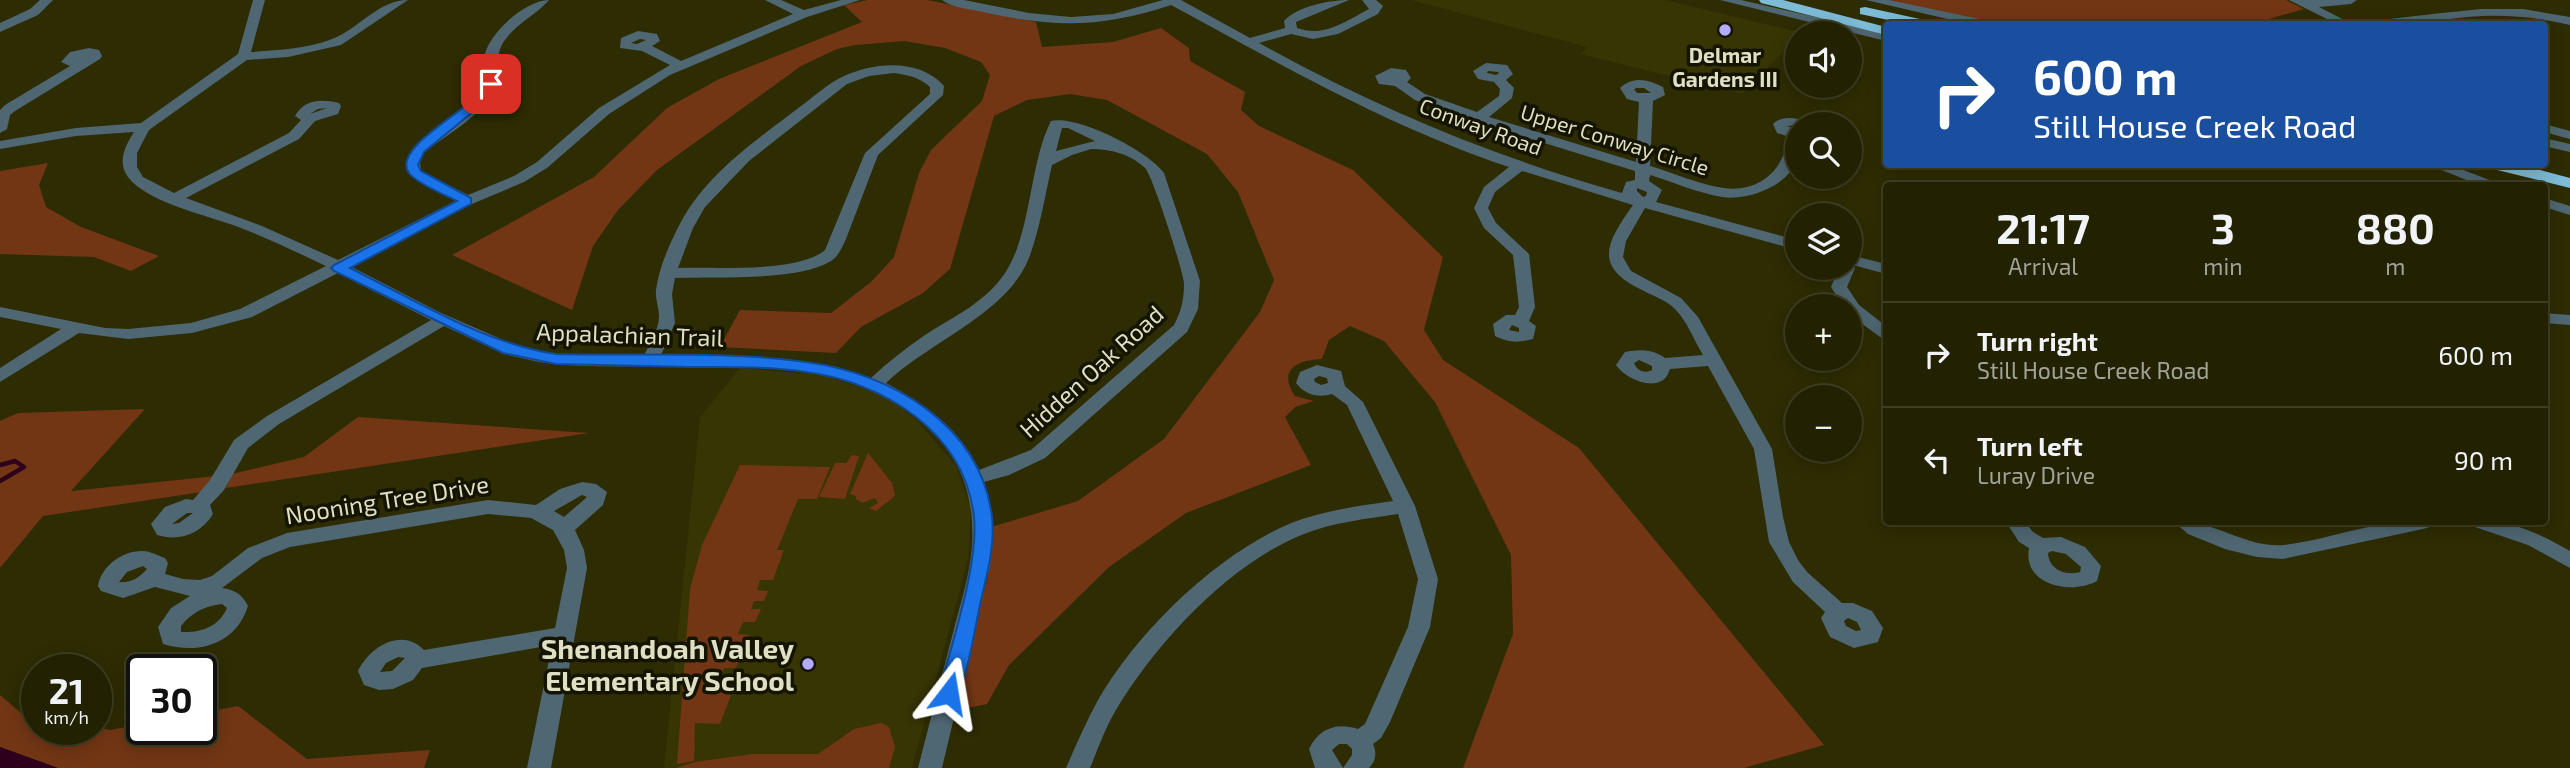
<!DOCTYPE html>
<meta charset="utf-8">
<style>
:root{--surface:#222102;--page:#2e2e11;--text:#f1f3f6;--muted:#a2a399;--line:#3f3e24}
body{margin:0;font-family:"Exo 2",sans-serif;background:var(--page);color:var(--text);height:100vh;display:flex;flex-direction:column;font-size:26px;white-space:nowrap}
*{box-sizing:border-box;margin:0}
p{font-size:23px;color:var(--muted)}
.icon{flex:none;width:38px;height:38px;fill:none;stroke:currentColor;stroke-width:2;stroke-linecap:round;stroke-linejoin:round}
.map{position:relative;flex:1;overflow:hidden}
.drawer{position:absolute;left:1883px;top:182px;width:665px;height:343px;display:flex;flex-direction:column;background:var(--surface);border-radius:7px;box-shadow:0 4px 18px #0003,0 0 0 2px var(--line)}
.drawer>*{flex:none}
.hud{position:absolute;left:1883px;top:21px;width:665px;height:147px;border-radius:7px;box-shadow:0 4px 18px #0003,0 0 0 2px var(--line);background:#1a4fa0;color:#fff;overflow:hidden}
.controls{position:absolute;left:1785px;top:21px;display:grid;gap:14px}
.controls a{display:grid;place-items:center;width:77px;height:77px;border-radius:50%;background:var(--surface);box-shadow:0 4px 18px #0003,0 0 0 2px var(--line);font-size:35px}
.speed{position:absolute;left:21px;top:654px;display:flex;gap:14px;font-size:35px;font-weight:700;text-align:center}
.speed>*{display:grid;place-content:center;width:91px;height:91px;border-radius:50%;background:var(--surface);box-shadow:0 4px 18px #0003,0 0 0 2px var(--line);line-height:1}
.speed small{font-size:18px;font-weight:400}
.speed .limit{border:4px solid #111;border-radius:10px;background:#fff;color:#111}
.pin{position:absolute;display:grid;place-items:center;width:60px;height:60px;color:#fff;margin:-30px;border-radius:14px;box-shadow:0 4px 10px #0006}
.me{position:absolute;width:77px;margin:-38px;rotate:14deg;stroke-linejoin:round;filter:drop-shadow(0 0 5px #0008)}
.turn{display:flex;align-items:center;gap:24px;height:147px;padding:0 35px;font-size:32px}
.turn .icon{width:91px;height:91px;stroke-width:2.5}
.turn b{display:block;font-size:49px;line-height:60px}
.eta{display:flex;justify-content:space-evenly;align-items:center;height:119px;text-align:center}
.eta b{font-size:42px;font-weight:700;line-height:49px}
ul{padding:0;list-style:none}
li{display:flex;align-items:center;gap:21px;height:105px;padding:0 35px;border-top:2px solid var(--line)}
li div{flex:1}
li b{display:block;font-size:26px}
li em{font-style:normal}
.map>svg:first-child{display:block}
.built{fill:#373504}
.green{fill:#723614}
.water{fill:#2e001c}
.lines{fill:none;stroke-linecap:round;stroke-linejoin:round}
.stream{stroke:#2e001c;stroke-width:4.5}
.minor{fill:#4f6772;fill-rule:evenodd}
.highway{fill:#7dbbd6;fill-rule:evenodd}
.route{fill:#1a73e8;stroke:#114b97;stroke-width:2}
.poi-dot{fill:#b3acf9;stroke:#151401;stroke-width:2.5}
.labels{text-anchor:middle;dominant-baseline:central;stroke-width:7;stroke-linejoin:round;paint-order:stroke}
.far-poi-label{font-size:21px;font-weight:bold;fill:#dfdfc3;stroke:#151401}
.far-street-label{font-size:21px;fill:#dfdfc3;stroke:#151401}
.street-label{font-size:24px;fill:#dfdfc3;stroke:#151401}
.near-poi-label{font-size:28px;font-weight:bold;fill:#dfdfc3;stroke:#151401;text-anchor:end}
</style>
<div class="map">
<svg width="2570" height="768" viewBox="0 0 2570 768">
<rect width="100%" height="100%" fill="#2e2c02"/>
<path class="built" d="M1411,0H1665L1803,33H1797V38L1742,94L1581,54L1587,47Z
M740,368L822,375L875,392L897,404L917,421L956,466L971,508L968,559L912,768H664L700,417Z"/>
<path class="green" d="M868,0H927L1036,22L1042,47L1113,42L1161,28L1189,48L1190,61L1245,92L1241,110L1259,126L1353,170L1443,257L1424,330L1443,360L1579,448L1824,745L1744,768H1463L1513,634L1511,555L1435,402L1384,341L1350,326L1329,340L1322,359C1298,360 1277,369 1295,396L1314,401L1295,407L1285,417L1311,465L1186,513L1109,567L1009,665L987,704L952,711L988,577L991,527L1078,501L1164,439L1260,312L1274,280L1238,192L1207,154L1107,100L1070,94L1027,100L994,116L950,269L923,293L861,327L836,353L720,347L740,310L831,313L871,282L894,257L919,173L931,150L982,101L990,75L981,62L945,48L904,41L855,45L837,49L801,66L657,170L618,210L593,246L572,310L452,255L594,177L667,108L719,79L862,22L844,5Z
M1887,0H2286L2304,9L2252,24H1999Z
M48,163L39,185L46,207L81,227L159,256L131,271L94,257L0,254V171Z
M145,409L71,491L216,476L202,492L43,516L0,568V421L18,413Z
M358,417L589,433L226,488L232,474L304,457Z
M868,453L892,483L895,496L876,511L869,508L878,503L875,498L862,503L856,499V496L850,494Z
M852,455L859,456L845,499L819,497L835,463H846Z
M740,465L830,467L817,499H798L777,550H784L773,580H760L757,590L768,591L764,601H754L751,609H761L755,622H743L738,634L749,635L736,668H724L720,679L737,680L720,724L695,723L694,761L677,764L690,589L702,545Z
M0,695L21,713L37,716V730H96V727L110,730L142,724V730H201V713L238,706L307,759L430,750L424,768H58L0,747Z
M881,723L889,727L895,747L889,768H676L695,762L753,754H818L854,729Z"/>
<path class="water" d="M0,747L58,768H0Z"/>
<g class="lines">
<path class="stream" d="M0,465L15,461L24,467L0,481"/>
<path class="minor" d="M40,0H53L38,15L0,32V23L30,9Z
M253,0H265L251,52C278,50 307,49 332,39C359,29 378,0 408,0L341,45L288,57L247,60L149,130L137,153V167L143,177L174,193L289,133L301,120L295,116C305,99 321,99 339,103L341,106L338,114L315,121L299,139L186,198L262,226L338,260L456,201C445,195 416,183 409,174C391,151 469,109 481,89C487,79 483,68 484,58C488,33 526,0 549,0C536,15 517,23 505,40C493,55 502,71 496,86C484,115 448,134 424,152L420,161L421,171L468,195L514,176L537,162L599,108L670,65L642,51L620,48L621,38L638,31L657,34L660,41L652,46L681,61L793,14L765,0H781L804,10L841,0H860L807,17L670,75L609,114L547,168L524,182L472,204L350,266L439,312L524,349L560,354L644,355C650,344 659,330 659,316C659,307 655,299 656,290C659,267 671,240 682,220C709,172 758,139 801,106C815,96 828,83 844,76C874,62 920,58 944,86L943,95L878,155L846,239C842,247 839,256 831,261C796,282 717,276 675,278L672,294L675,323L661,355C733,355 802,357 871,378C888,362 906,348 925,335C953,317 986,302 1005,273C1032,232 1029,164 1051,121C1078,115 1148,151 1164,173L1200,281L1198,309L1187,332L1045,458L1009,475L984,482L992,530L990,566L942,768H918C930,722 942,675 954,629C961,602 970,574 972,546C975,497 961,456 924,424C818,334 664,379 539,362L504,354L444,326L279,424L248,448L224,490L210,505L213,514C201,534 179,542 157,535L151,524L165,507L186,499L193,500L210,480L234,440L267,416L431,320L338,273L252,317L192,333L128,339L79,333L0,382V368L61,329L0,317V307L105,328L128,329L191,323L240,309L326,266C298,253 270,239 241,228C211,216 147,203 128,177C117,162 125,146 134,132L76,136L0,149V141L76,128L141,123L238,54ZM640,39L646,40L637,44L631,43ZM894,73C908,75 919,77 930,87V94L865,153L825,250C798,273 715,267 678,268L693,228L705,207L749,161L847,84L869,76ZM318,109L327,108L310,114ZM1062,128H1068L1095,141L1056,151ZM1091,149C1110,149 1131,154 1145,168C1152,174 1184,273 1184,284C1184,300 1181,312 1174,325L1031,450L979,470C960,428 925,404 886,383C928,342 1007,314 1029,258C1040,229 1045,195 1052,165L1072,155ZM187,513H193L179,523L172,524Z
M942,0H964L1029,13L1071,17L1113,14L1163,0H1181L1250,38L1285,28L1284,21C1298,6 1329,0 1349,0L1296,22L1297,28C1324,38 1346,21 1369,9L1362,0H1376L1383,6L1378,14L1338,34L1313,39L1291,34L1259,43C1378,109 1492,156 1622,193L1626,182L1635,180V171L1473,121L1415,100L1395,86L1379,84L1375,76L1391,68L1406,70L1411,78L1407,82L1425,94L1477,112L1499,96L1500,89L1494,82L1478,79L1473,71L1486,63L1507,65L1513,74L1506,80L1514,88L1512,98L1489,117L1636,162L1639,102L1627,99L1620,88C1633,76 1648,79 1663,87L1665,95L1653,101L1650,166C1674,173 1700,185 1724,188C1759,193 1786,169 1787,136L1777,133L1773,124C1783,115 1795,118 1807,121L1809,124L1787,126L1797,130C1797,139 1800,153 1796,162C1786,187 1747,201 1722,197C1698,193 1673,182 1650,175L1649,181L1662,190L1656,202L1797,240V250L1645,208L1626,241L1623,257L1631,271L1681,298L1698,317L1772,449L1783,517L1789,542L1798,560L1807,572L1842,603H1853L1872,611L1883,628L1878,642L1854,648L1830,637L1821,618L1825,612L1793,582L1769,542L1754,449L1708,366L1670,369C1663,395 1627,381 1616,365L1625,352C1639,349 1653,349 1665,358L1703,355C1694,340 1687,321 1675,309C1666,300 1653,296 1642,290C1592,266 1607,242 1633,205L1522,171L1495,192L1488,208L1496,223L1529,254L1535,307L1529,321L1536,326L1533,339C1517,343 1510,343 1495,336L1493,324L1506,315H1515L1519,307L1513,255L1484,228L1474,208L1484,187L1509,167C1389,127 1282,65 1171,5C1101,28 1055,28 983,12C971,9 952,8 942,0ZM1488,71L1498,72L1499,73L1496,75L1487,73ZM1637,88H1644L1651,93H1637L1634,89ZM1637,188L1647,192L1646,196L1643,197L1637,191ZM1512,325L1519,328V332L1509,330ZM1639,360L1652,366V370C1645,374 1637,371 1634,363ZM1848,618L1857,622L1861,630L1856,631L1846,626L1844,621Z
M1720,0H1741L1886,33V41Z
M1866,0H1889L1984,20L1990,24H1969Z
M2289,0H2357L2351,4L2319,7L2352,24H2337Z
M2480,9H2523L2570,17V25C2541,18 2513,15 2483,16C2443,18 2403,28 2363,24C2368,20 2465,11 2480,9Z
M89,48L99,50L102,56L100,59L15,111L10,115L7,129L0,133V110L5,105L70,66L61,62L70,52Z
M2544,124L2570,131V139L2544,132Z
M2544,138L2570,144V152L2544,146Z
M2426,164H2448L2505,186H2482Z
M2544,198L2570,206V215L2544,207Z
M1850,255L1886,264V274L1853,265L1855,268L1847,287L1859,305L1886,326V338L1880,337L1853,317L1850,314V306H1843L1831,287L1839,268H1850Z
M2544,313L2570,315V325L2544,323Z
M1317,365L1341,371L1345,386L1363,402L1415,506L1438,579L1430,627L1390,722L1381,738L1373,744C1377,753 1376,761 1369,768H1343L1352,755V749L1347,744H1339L1332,750L1343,768H1315L1309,749C1319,728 1337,722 1358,729L1365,724L1408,627L1418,579L1398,514C1367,519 1333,522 1304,534C1230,563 1156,643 1116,710C1105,728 1098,749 1090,768H1066C1076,745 1086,722 1098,700C1137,632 1216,555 1289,524C1321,511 1358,506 1393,501L1347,405L1332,394C1318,398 1305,395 1296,383L1300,372ZM1319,376L1327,378L1328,383L1321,385L1315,382L1314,379Z
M582,482L596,484L607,492L603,505L575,530L584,550L587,568L551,768H527L552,645L422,668L413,680L393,689L379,690L364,685L358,671C370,647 401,627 424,650L555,628L567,568L564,550L553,530L531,518L488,514L290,547L262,558L222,588C235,590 242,594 248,606C236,644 199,655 163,644L158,627L171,608L190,596L155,587L123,598L101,591L98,586C101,566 123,550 143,551C150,551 159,556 165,558L168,563L165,574L183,579L200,580L212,576L248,548L287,533L488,500L536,505L560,489ZM582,495L587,497L564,517L554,511ZM143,566L147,569C139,578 131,583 119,582L127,572ZM222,604L227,608C219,627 200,633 181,632V626C192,612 205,606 222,604ZM398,657L405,658L392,671L380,672L386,663Z
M2006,522H2025L2033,532L2043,538L2061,537L2085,547L2101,566L2097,581C2072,595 2022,586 2029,548L2019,542ZM2052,551L2066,554L2081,567L2080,572C2066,576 2049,570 2048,553Z
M2174,522C2212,518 2244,548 2284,545C2334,539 2381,517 2433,522L2430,527L2423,529L2283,559L2257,557L2225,549L2188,534Z
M2472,522C2509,519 2539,533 2570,551V568L2528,545L2475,527Z"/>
<path class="highway" d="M1759,0H1783L1886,27V35L1761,3Z
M1865,7L1929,21L1931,24H1907L1860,14V8Z
M2487,164H2517L2570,178V188L2489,168Z"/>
</g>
<path class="route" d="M487,81L497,84L474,111L424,152L418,165L421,171L471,198V204L350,268C415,300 483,343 556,354C637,356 728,351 806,362C891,373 981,425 992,517C995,544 988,570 982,596C975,625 969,673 956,699L949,701L942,699L939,693C951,645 979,564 974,517C965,433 884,382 806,372C768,366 728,367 689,367C645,366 601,365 556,364L503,353L334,271L331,268L334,265L457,201C445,195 416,183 409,173C393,152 451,119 465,106C473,99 479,90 487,81Z"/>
<g class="poi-dot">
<circle cx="1725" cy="30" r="7"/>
<circle cx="808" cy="664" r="7"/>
</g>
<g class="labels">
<g class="far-poi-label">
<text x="1725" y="54">Delmar<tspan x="1725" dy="24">Gardens III</tspan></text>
</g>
<g class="far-street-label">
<text transform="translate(1481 126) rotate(20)">Conway Road</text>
<text transform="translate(1615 139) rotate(17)">Upper Conway Circle</text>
</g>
<g class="street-label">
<text transform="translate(630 334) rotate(2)">Appalachian Trail</text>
<text transform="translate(1091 371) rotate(-42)">Hidden Oak Road</text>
<text transform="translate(387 499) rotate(-9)">Nooning Tree Drive</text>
</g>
<g class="near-poi-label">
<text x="794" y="648">Shenandoah Valley<tspan x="794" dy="32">Elementary School</tspan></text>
</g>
</g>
</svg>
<div class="controls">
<a><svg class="icon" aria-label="sound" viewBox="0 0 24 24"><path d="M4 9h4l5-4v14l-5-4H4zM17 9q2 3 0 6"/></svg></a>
<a><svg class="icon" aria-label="search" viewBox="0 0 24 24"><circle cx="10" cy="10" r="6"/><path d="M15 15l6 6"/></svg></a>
<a><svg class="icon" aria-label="layers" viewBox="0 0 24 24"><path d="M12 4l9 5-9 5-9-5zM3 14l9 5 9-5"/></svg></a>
<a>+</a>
<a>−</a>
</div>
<div class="speed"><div>21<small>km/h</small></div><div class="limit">30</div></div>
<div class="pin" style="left:491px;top:84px;background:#d93025"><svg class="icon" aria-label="arrive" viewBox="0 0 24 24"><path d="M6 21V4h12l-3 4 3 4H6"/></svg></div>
<svg class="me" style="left:949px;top:693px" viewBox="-20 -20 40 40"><path d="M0-17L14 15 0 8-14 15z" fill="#1a73e8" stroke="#fff" stroke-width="4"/></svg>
<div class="hud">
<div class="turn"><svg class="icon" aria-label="right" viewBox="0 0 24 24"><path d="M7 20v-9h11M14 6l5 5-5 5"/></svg><div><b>600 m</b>Still House Creek Road</div></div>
</div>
<section class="drawer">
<div class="eta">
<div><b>21:17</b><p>Arrival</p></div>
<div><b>3</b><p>min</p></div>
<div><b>880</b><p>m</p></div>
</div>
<ul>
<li><svg class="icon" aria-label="right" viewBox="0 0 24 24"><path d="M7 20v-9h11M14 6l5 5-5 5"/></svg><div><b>Turn right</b><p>Still House Creek Road</p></div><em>600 m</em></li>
<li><svg class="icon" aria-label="left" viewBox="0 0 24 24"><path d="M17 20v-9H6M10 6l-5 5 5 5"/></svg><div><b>Turn left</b><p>Luray Drive</p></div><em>90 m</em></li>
</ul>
</section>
</div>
